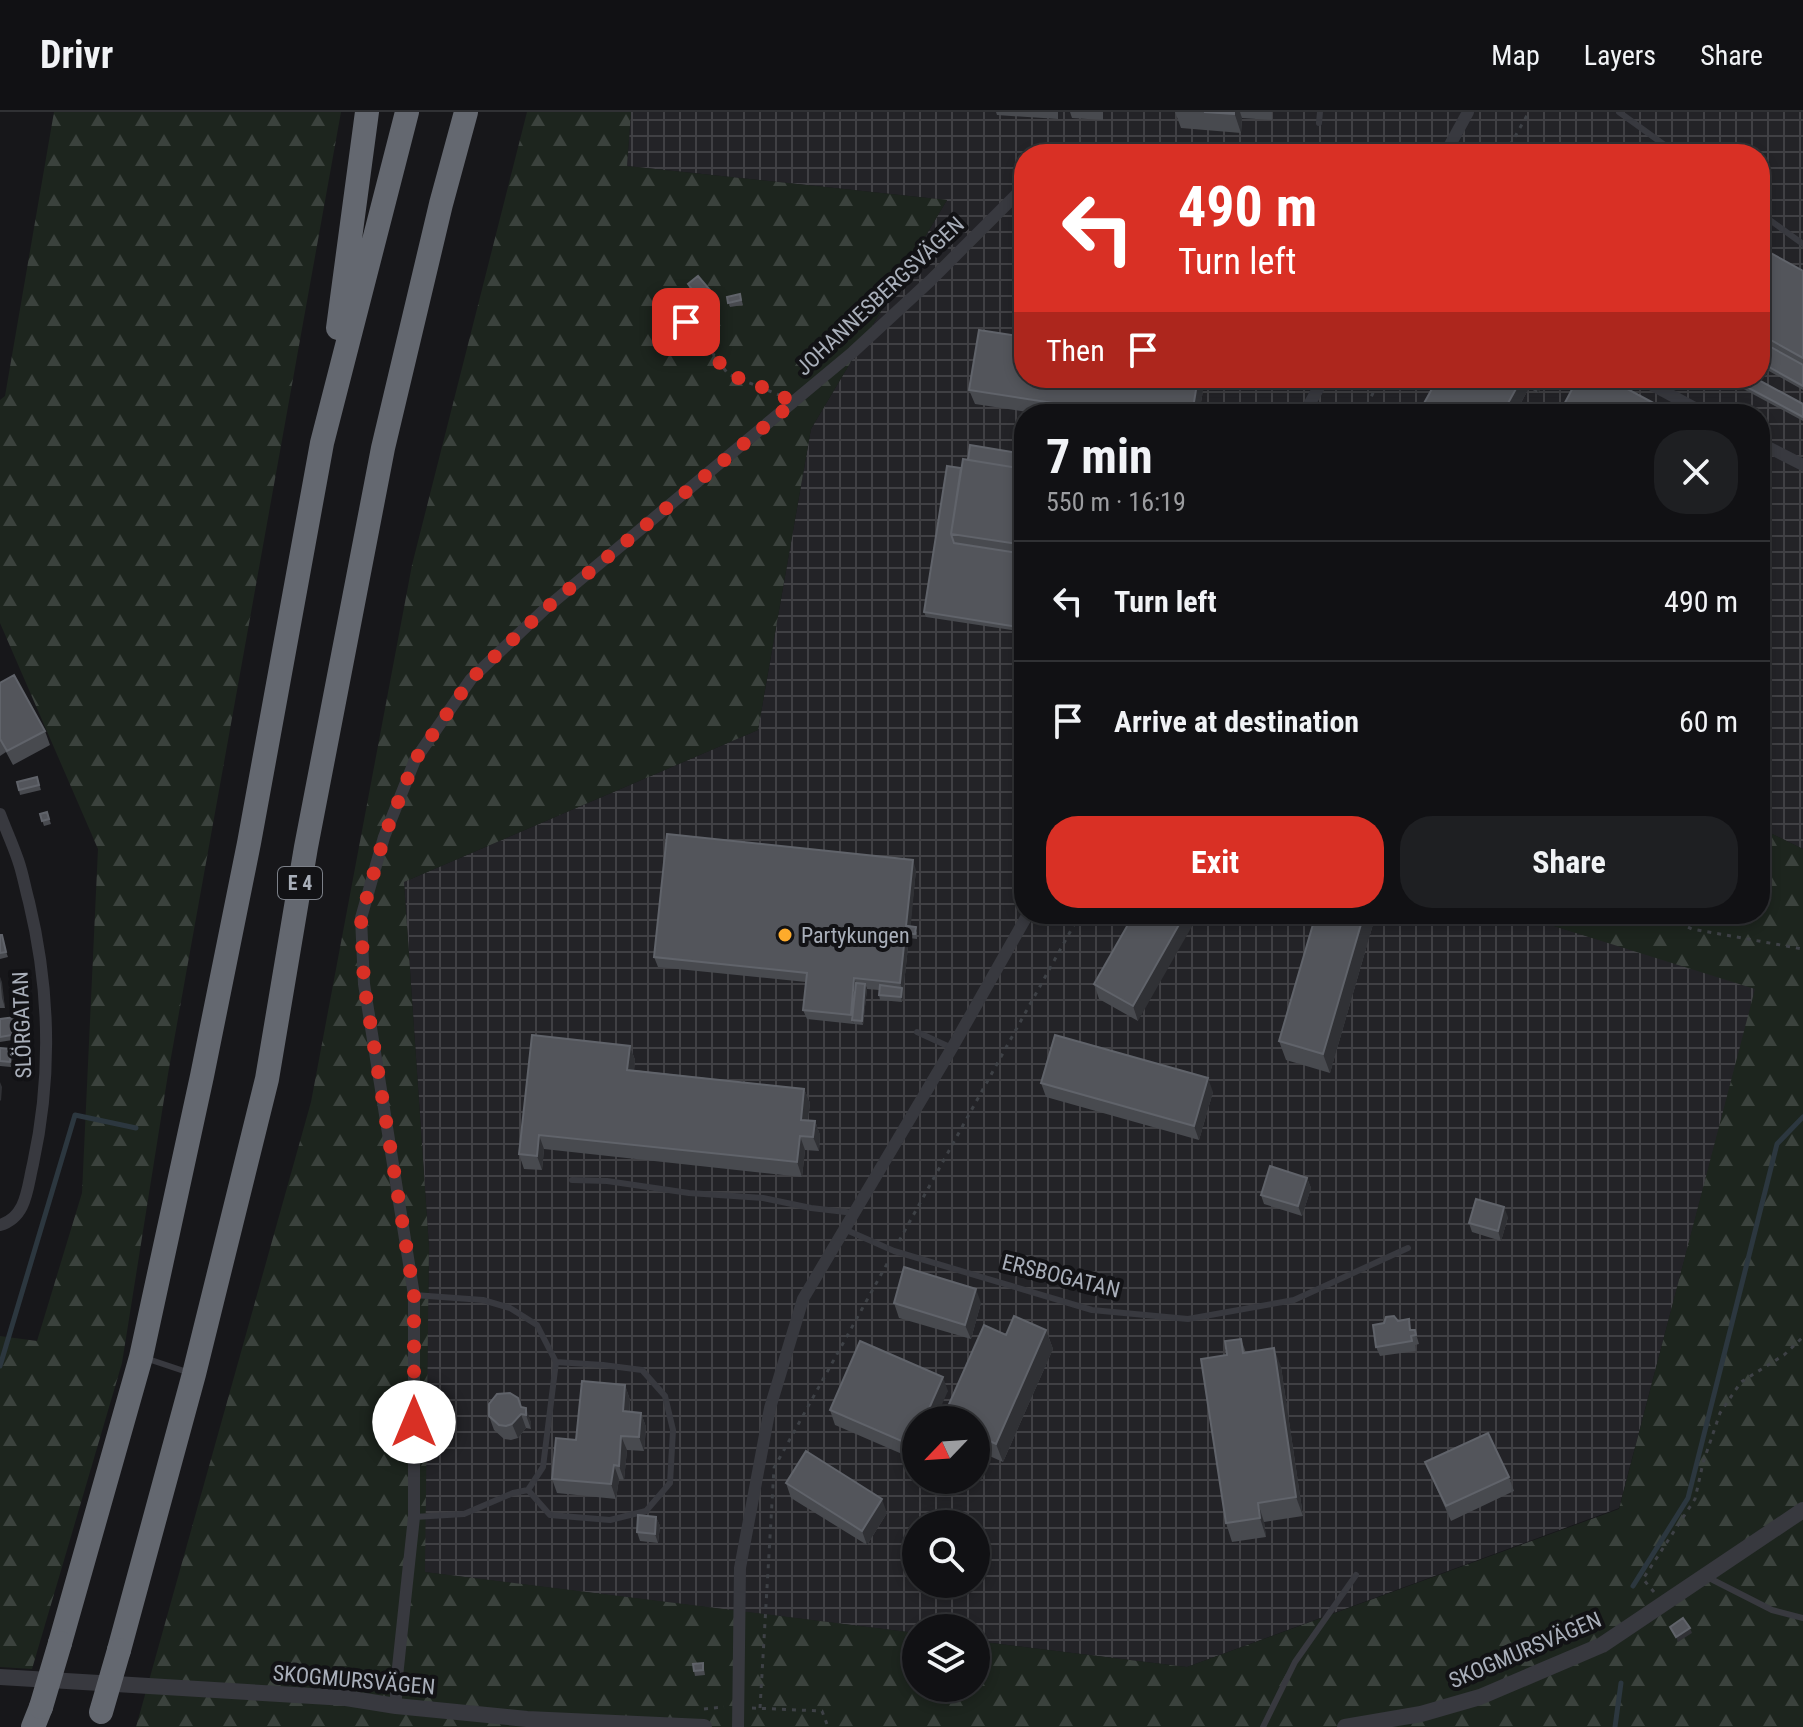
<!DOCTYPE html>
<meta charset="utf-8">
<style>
:root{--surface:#111114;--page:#1e1f22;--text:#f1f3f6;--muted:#9c9da0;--line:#303134;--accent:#d93025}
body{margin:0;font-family:"Roboto Condensed",sans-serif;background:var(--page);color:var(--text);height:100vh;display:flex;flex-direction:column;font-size:30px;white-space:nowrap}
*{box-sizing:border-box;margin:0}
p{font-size:26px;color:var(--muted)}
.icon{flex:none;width:44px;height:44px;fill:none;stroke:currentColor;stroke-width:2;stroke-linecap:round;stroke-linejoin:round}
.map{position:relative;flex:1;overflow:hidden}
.panel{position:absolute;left:1014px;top:292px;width:756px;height:520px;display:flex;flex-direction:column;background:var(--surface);border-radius:32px;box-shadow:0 4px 12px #0003,0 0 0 2px var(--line)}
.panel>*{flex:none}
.hud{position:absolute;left:1014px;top:32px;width:756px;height:244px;border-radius:32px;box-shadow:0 4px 12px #0003,0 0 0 2px var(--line);background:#d93025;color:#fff;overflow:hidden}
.needle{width:52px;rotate:245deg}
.fabs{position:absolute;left:902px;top:1294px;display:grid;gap:16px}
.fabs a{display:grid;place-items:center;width:88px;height:88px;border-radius:50%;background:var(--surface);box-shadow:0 4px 12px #0003,0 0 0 2px var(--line);font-size:40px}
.pin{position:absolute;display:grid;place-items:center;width:68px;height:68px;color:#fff;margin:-34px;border-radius:16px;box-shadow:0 4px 12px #0006}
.me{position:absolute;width:88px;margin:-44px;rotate:0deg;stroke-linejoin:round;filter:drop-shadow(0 0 6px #0008)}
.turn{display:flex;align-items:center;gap:28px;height:168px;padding:0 32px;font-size:36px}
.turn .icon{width:104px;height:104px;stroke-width:2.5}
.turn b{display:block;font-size:56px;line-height:68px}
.then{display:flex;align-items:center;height:76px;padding:0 32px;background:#0003;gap:16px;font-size:30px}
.round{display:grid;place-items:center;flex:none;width:84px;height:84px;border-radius:32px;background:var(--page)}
.overview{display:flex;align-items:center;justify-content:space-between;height:136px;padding:0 32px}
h1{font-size:48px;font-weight:700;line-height:60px}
.action{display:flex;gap:16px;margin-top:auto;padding:16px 32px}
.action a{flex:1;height:92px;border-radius:32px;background:var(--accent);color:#fff;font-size:32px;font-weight:700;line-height:92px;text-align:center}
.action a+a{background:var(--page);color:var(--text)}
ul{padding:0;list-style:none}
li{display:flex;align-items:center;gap:24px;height:120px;padding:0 32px;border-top:2px solid var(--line)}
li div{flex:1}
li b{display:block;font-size:30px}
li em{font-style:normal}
header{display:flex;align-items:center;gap:48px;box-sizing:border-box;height:112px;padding:0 40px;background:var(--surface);border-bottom:2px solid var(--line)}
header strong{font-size:38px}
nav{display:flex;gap:44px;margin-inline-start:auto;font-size:28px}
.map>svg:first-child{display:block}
.industrial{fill:url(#industrial-grid);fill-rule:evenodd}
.forest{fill:url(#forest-firs)}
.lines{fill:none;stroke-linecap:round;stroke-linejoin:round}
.stream{stroke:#2c373f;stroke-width:5}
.path{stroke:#3e4146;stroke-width:3;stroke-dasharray:4 6;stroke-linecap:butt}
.service{stroke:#38393f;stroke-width:6}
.minor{stroke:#38393f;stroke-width:12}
.tertiary{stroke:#38393f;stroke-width:16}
.motorway{stroke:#646870;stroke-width:24}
.motorway-bridge{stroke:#646870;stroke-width:24}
.wall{fill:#484a4f}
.shaded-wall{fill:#303135}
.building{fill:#53555b;stroke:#60636a;stroke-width:2}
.route{stroke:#d93025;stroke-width:14;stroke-dasharray:0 25.2}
.poi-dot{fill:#feab2b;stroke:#121215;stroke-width:3}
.labels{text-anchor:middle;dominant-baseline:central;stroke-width:8;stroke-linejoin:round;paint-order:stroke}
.shield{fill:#121215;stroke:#7c8088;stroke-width:2}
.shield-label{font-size:20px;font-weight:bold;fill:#a9afba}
.street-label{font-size:22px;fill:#a9afba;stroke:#121215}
.poi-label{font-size:22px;fill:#a9afba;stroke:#121215;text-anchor:start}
</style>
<header>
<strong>Drivr</strong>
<nav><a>Map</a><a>Layers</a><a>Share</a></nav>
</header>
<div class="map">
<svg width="1803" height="1615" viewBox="0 0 1803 1615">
<defs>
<pattern id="industrial-grid" width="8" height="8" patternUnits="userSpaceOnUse" patternTransform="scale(2)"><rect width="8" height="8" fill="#232327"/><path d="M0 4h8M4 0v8" fill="none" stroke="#404044"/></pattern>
<pattern id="forest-firs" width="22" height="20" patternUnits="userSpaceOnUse" patternTransform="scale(2)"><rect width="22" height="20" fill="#1d251e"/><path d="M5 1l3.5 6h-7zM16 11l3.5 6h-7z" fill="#3b423d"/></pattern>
</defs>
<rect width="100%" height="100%" fill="#17171a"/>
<path class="industrial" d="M631,0H1803V737L1760,716V302H1024V802H1515L1756,876L1619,1396L1187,1555L976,1529V1516H916V1521L424,1460L429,1135L404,770L758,618L811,317L947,88L627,54ZM1024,42H1760V266H1024ZM916,1308H976V1368H916ZM916,1412H976V1472H916Z"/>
<path class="forest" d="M54,0H341L168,962L122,1251L32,1557L0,1555V1224L37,1229L82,1081L98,737L0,511V288L5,284Z
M527,0H631L627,54L947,88L811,317L758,618L404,770L429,1135L425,1460L916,1521V1576H976V1529L1187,1555L1619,1397L1755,877L1515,802H1760V716L1803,737V1615H136L311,990L412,453Z"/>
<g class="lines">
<path class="stream" d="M0,1254L75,1003L136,1016
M1633,1474L1688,1386L1777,1032L1803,1005
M1615,1615L1621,1571"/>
<path class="path" d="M1505,42L1529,0
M686,210L705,231L728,262L779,283
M1362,302L1381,266
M1661,802L1692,817L1803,837
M899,1129L1080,802
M1654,1480L1643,1467L1695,1387L1703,1351L1720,1301L1741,1270L1784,1243L1803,1225
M752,1596L822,1599L828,1615
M760,1596L774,1356L888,1150
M704,1597L724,1595"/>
<path class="service" d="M1619,0L1677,42
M1319,11L1320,0
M1760,101L1803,132
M917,920L952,936
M572,1068L607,1069L689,1081L763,1086L811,1096L854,1101
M844,1117L894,1139L1092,1198L1188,1207L1294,1188L1408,1136
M148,1247L187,1260
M528,1378L550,1403L610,1408L646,1399L670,1371L673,1318L665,1284L642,1258L603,1253L556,1250
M414,1405L464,1402L513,1381L528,1378L543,1355L556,1250L537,1213L510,1196L483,1188L414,1183
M1709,1466L1772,1498L1803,1506
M1263,1615L1295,1550L1356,1463"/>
<path class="minor" d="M1445,42L1468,0
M1639,266L1706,302
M1304,302L1324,266
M1760,331L1803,353
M0,702C6,718 13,733 18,748C23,762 25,776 29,790C50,877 52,965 33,1052C27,1076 27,1105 0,1113
M396,1594V1574L414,1405V1183L364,872L361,806L384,725L415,648L471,567L545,497L853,240L930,169L1024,75
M738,1615L740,1456L770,1296L803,1187L952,936L1028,802"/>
<path class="tertiary" d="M0,1565L346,1586L396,1594L527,1607L704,1615
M1345,1615L1421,1602L1480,1585L1602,1533L1803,1398"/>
<path class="motorway" d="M338,216L367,0
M60,1531L141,1245L202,964L249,731L322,331L407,0
M119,1538L194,1262L267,967L306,735L383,336L441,92L466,0
M33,1615L41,1595"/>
<path class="motorway-bridge" d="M41,1595L60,1531
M101,1600L119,1538"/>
</g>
<path class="wall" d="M996,0H1058V7L997,3Z
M1070,0H1103V8L1072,6Z
M1175,0H1272V8L1242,6L1241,21L1181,16Z
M1760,135L1803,159V278L1760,254Z
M688,172L710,178L715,192L705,200L693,186Z
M740,182L743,193L730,195L727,185Z
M1024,266H1204L1205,267L1199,302H1040L975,292L969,278Z
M1438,266H1544L1545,269L1538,281L1529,276L1515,302H1418Z
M1723,266H1755L1803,292V309Z
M1024,342V520L926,505L924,500L961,356L968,348Z
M0,571L45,619L50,633L13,653L6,640L0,644Z
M37,665L41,678L20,683L17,670Z
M47,700L51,712L44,714L40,702Z
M916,758L910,814L917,820V827L909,826L902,890L880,888L879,883V878L867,877L863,913L807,907L803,898L806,870L658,855L654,845Z
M1134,802L1138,909L1099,887L1094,872Z
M1316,802H1376L1330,961L1286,948L1279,929Z
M0,823L8,845L0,847Z
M0,865L5,896H0Z
M15,905L19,927L0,930V907Z
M630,934L635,948L634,958L804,977L810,991L808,1009H815L820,1023L819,1039L805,1038L802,1065L544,1037L542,1058L524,1057L519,1042Z
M0,936L13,942L11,955L0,954Z
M1041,971L1213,980L1199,1028L1046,985Z
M1307,1066L1311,1076L1302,1104L1264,1092L1261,1083Z
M1508,1105L1501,1129L1472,1120L1469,1111Z
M894,1191H981L971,1227L899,1206Z
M1398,1209L1413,1218H1415L1419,1232L1415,1233L1416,1239L1380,1244L1376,1235Z
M1046,1218L1053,1237L1003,1350L976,1338V1308L1006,1223Z
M1241,1227L1246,1241L1281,1255L1303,1404L1264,1410L1266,1425L1232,1430L1226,1411L1227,1243Z
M625,1273L630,1288V1300L641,1301L646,1315L644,1339L627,1338L624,1368L619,1367L616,1387L557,1381L552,1367L576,1328Z
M948,1279L916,1308V1348L835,1313L830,1298Z
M521,1295L531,1310V1317L526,1316L518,1326L511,1328L504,1327L494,1318L489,1304Z
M1425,1350L1509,1365L1514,1379L1451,1409Z
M786,1371L887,1401L867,1433L791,1386Z
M656,1405L660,1414L658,1431L640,1429L637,1420Z
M703,1551L705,1563L695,1564L694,1559Z"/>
<path class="shaded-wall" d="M1234,0H1240L1242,6L1241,21Z
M710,178L715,192L705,200L699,186Z
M1198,266L1205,267L1199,302H1192Z
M1522,266H1535L1527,272L1529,276L1515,302H1502Z
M1542,266H1544L1545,269L1538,281L1536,277Z
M913,748L916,758L910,822H907L909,826L902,890L901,885L902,876L900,871Z
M1185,802H1199L1138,909L1133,894Z
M1364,802H1376L1330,961L1323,942Z
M0,865L2,870L5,896L2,886Z
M854,866L858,876L852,908L854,912L851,903Z
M865,872L867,876L863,913L862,909Z
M630,934L635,948L633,972L627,958Z
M11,937L13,942L11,955L10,950Z
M1208,966L1213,980L1199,1028L1194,1014Z
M0,970L2,975L1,989L0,988Z
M804,977L810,991L806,1022L801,1008Z
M815,1009L820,1023L819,1039L813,1025Z
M539,1023L544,1037L542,1058L537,1044Z
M800,1024L805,1038L802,1065L797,1050Z
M1307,1066L1311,1076L1302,1104L1298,1094Z
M1504,1095L1508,1105L1501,1129L1498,1119Z
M976,1177L981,1191L971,1227L965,1213Z
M1046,1218L1053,1237L1003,1350L996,1332Z
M1274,1236L1281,1255L1303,1404L1296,1385Z
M943,1265L948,1279L935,1308H924Z
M625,1273L630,1288L629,1313L623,1299Z
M526,1296L531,1310V1317L526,1303Z
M641,1301L646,1315L644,1339L639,1325Z
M521,1302L526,1316L518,1326L512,1312Z
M621,1324L627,1338L624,1368L619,1354Z
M916,1326V1344L913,1334Z
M614,1353L619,1367L616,1387L611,1372Z
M882,1387L887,1401L867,1433L862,1419Z
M1258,1391L1264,1410L1266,1425L1260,1406Z
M656,1405L660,1414L658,1431L655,1422Z
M1690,1516L1692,1521L1678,1530L1676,1525Z"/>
<path class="building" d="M1204,0H1234V2Z
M1554,36L1565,42H1551Z
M1760,135L1803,159V246L1760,222Z
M698,164L710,178L699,186L688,172Z
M740,182L741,188L728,191L727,185Z
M979,218L1024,225V266H1198L1192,302H1124L969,278Z
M1760,229L1803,253V274L1760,250Z
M1438,266H1522L1502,302H1418Z
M1530,266H1542L1536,277L1527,272Z
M1578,266H1607L1674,302H1569L1561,298Z
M1730,266H1755L1803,292V305Z
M970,333L1024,342V357L968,348Z
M963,347L1024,357V433L951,422Z
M947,354L961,356L951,422L954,431L1024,442V516L924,500Z
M14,563L45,619L7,639L0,627V571Z
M37,665L39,673L19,678L17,670Z
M47,700L49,707L42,709L40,702Z
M667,722L913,748L900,871L854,866L851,903L803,898L807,861L654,845Z
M1134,802H1185L1133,894L1094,872Z
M1316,802H1364L1323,942L1279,929Z
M908,814L916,815L915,822H907Z
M0,823H2L6,840L0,841Z
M856,871L865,872L862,909L852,908Z
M880,873L902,876L901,885L879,883Z
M15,905L18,922L0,925V907Z
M532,923L630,934L627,958L804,977L801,1008L815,1009L813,1025L800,1024L797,1050L539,1023L537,1044L519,1042Z
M1055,923L1208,966L1194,1014L1041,971Z
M0,936L11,937L10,950L0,949Z
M1270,1054L1307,1066L1298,1094L1261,1083Z
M1476,1087L1504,1095L1498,1119L1469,1111Z
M904,1155L976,1177L965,1213L894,1191Z
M1014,1204L1046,1218L996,1332L976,1323V1308H942L984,1213L1006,1223Z
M1394,1204L1398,1209L1409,1207L1410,1218H1415L1416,1223L1411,1224L1412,1229L1376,1235L1373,1213L1384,1211L1386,1205Z
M1241,1227L1243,1241L1274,1236L1296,1385L1258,1391L1260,1406L1226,1411L1201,1247L1227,1243L1225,1229Z
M860,1229L943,1265L924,1308H916V1326L913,1334L830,1298Z
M582,1269L625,1273L623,1299L641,1301L639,1325L621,1324L619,1354L614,1353L611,1372L552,1367L556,1326L576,1328Z
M510,1281L518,1286L521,1295L526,1296V1303L521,1302L512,1312L506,1314L499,1313L489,1304V1292L497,1282Z
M1488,1321L1509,1365L1446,1394L1425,1350Z
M806,1339L882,1387L862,1419L786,1371Z
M638,1403L656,1405L655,1422L637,1420Z
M1683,1506L1690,1516L1676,1525L1670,1515Z
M703,1551V1558L694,1559L693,1552Z"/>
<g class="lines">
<path class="route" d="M414,1310V1183L364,872L361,806L384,725L415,648L471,567L545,497L794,290L762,275L728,262L705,231L686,210"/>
</g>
<circle class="poi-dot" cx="785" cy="823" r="8"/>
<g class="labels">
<rect class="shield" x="278" y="755" width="44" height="32" rx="6"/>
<g class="shield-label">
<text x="300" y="771">E 4</text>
</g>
<g class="street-label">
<text transform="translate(880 184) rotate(-43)">JOHANNESBERGSVÄGEN</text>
<text transform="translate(22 913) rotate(-92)">SLÖRGATAN</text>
<text transform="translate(1061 1164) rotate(14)">ERSBOGATAN</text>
<text transform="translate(1525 1538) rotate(-23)">SKOGMURSVÄGEN</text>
<text transform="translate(354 1568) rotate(5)">SKOGMURSVÄGEN</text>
</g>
<g class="poi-label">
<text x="801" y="823">Partykungen</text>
</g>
</g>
</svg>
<div class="fabs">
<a><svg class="needle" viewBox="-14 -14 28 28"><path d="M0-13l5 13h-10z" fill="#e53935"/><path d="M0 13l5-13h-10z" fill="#9c9da0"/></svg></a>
<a><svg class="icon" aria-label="search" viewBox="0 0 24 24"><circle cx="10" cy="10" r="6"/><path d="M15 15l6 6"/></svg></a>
<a><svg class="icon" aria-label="layers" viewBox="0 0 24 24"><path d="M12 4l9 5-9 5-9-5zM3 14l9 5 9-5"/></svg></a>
</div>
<div class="pin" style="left:686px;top:210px;background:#d93025"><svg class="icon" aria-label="arrive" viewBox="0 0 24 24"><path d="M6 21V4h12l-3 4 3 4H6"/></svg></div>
<svg class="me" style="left:414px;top:1310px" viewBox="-20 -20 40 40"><circle r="19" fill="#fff"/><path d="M0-13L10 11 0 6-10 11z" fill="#d93025"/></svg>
<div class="hud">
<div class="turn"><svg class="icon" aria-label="left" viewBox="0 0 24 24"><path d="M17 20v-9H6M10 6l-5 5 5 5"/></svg><div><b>490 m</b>Turn left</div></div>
<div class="then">Then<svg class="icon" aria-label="arrive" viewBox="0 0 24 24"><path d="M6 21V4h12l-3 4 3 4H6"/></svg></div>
</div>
<section class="panel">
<div class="overview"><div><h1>7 min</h1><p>550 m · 16:19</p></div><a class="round"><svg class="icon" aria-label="close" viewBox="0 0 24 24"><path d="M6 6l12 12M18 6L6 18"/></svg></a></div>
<ul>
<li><svg class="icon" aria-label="left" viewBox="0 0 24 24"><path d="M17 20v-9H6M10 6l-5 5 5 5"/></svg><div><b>Turn left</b></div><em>490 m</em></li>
<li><svg class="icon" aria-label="arrive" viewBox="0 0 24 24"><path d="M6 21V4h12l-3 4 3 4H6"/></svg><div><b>Arrive at destination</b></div><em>60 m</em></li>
</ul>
<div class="action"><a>Exit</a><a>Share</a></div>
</section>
</div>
